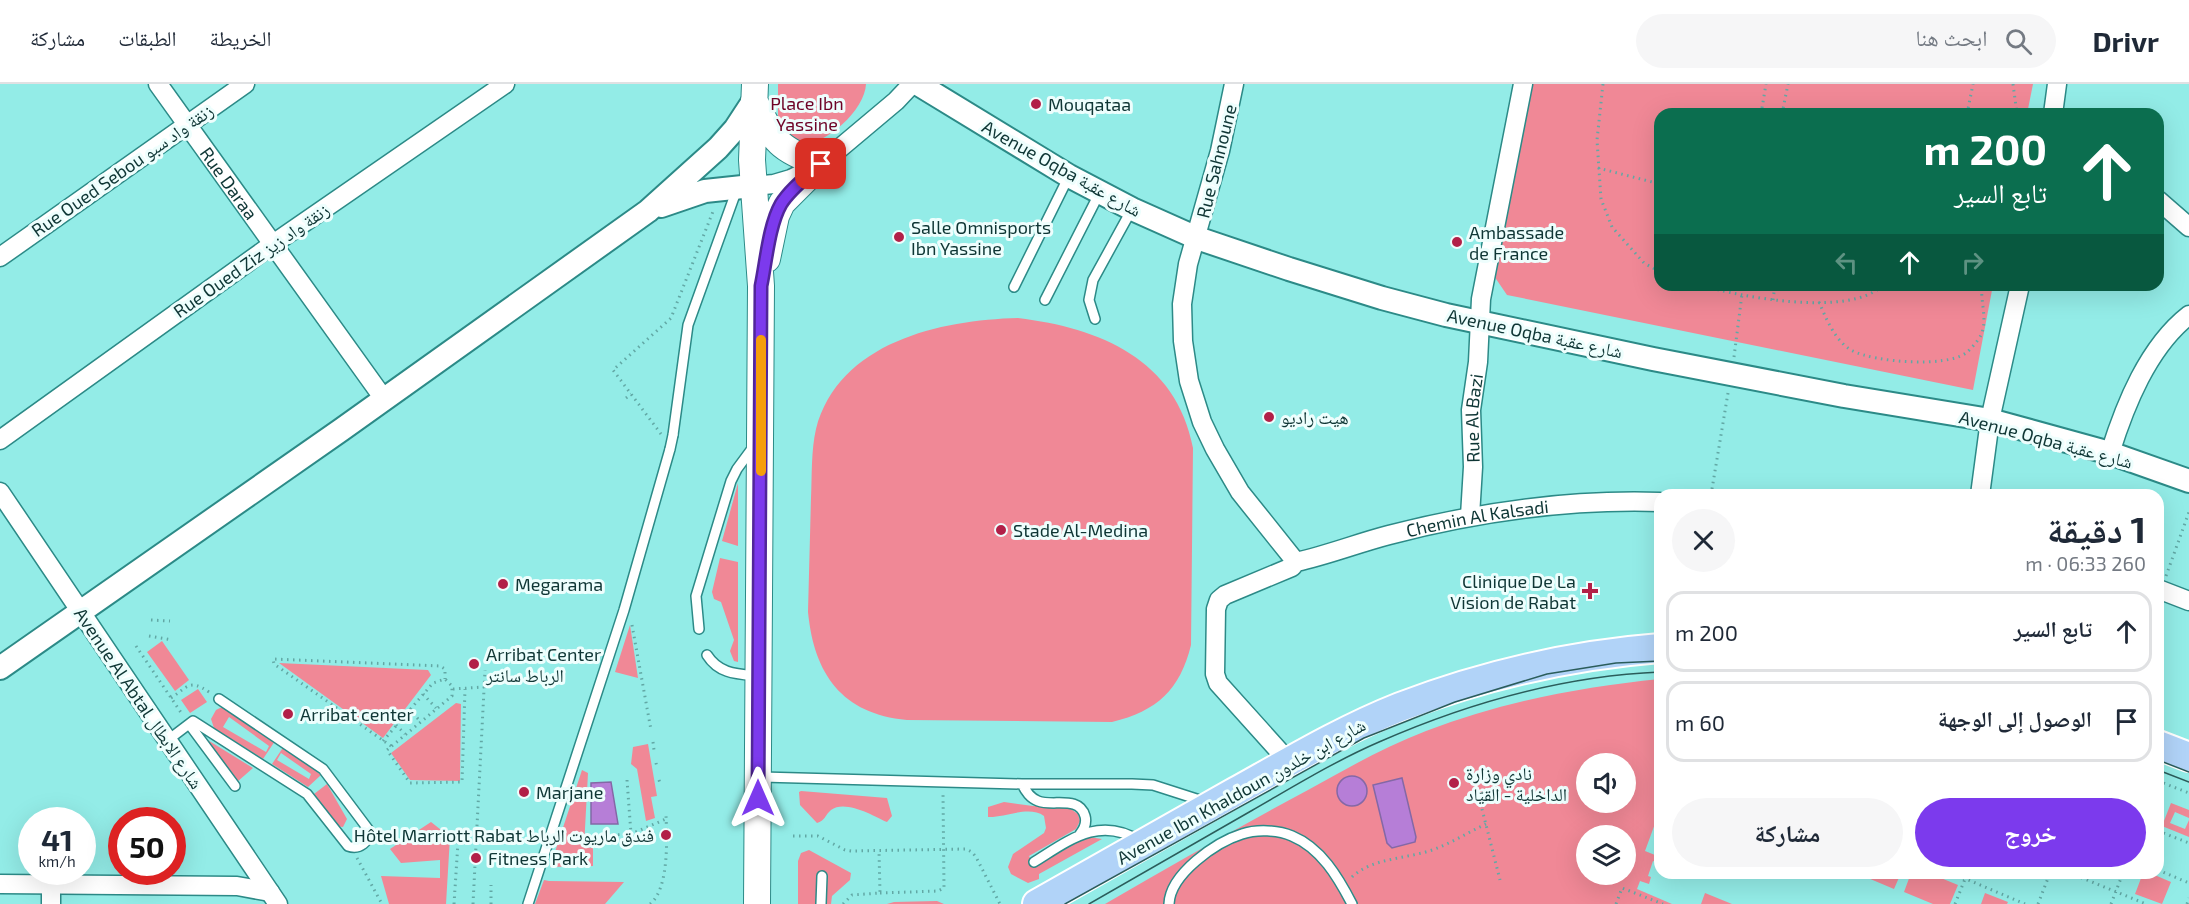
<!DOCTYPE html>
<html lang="ar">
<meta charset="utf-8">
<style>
:root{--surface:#fff;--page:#f6f6f7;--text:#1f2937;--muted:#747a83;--line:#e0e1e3;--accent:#7c3aed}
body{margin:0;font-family:"Exo 2","Noto Naskh Arabic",sans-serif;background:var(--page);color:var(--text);direction:rtl;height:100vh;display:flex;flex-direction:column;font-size:22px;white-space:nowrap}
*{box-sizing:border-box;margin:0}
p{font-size:20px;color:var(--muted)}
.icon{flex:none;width:33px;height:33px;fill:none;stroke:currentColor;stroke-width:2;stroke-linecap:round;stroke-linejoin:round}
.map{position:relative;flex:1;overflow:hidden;direction:ltr}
.sheet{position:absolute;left:1654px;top:405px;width:510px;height:390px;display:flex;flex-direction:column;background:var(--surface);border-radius:18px;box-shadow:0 6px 24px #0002;direction:rtl}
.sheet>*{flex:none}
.hud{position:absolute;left:1654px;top:24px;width:510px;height:183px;border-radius:18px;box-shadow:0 6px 24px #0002;direction:rtl;background:#0b6e4f;color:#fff;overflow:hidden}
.controls{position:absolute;left:1576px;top:669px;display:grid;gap:12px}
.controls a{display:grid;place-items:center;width:60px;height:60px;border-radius:50%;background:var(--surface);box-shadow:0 6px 24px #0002;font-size:30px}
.speed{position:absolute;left:18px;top:723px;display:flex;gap:12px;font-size:30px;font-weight:700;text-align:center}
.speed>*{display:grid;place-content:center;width:78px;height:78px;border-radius:50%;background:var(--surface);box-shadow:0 6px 24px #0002;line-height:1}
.speed small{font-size:15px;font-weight:400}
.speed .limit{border:9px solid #d22;background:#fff;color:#111}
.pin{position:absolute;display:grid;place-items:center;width:51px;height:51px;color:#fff;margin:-26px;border-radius:12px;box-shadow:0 3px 9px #0006}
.me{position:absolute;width:66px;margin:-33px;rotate:0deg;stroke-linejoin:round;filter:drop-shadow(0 0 4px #0008)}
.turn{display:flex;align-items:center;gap:21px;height:126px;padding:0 18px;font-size:27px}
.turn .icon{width:78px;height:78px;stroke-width:2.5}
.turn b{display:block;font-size:42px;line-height:51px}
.lanes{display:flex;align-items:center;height:57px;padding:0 18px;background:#0003;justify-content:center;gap:30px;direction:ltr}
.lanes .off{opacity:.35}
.round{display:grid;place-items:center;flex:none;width:63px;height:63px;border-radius:32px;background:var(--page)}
.headline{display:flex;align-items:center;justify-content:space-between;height:102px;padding:0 18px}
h1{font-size:36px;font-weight:700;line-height:45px}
.cta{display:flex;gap:12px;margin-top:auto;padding:12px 18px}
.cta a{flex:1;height:69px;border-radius:36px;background:var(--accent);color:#fff;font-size:24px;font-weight:700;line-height:69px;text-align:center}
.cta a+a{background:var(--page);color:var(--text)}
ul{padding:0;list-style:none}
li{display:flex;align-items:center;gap:18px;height:81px;margin:0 12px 9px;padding:0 6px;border:3px solid var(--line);border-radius:18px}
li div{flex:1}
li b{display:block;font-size:22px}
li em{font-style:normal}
header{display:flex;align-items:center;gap:36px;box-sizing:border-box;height:84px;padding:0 30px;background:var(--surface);border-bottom:2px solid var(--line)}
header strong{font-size:28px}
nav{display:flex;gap:33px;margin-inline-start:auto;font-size:21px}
.search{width:420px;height:54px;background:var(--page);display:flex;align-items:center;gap:15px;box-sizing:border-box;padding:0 21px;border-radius:33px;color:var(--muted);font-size:22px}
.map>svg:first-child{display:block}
.green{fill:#f08896;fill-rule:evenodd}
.water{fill:#b67ed7;stroke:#8468a6;stroke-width:1.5}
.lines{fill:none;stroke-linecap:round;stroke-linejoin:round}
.service-casing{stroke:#2c8a87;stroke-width:12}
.minor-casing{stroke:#2c8a87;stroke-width:21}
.tertiary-casing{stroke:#2c8a87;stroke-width:26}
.secondary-casing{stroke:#2c8a87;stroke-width:28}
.primary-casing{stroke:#fff;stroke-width:32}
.path{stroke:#62a8a5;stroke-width:3;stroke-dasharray:1.5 4.5;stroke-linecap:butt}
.service{stroke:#fff;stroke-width:9}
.minor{stroke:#fff;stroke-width:18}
.tertiary{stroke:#fff;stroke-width:22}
.secondary{stroke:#fff;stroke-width:26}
.primary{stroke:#b1d3f8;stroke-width:28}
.tram{stroke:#2b5d5b;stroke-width:1.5}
.service-bridge-casing{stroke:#2c8a87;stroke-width:12;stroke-linecap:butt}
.service-bridge{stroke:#fff;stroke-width:9}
.route-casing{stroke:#51269a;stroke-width:15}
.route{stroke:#7c3aed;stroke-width:10}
.slow{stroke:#f59e0b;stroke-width:10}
.poi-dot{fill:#b22048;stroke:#eefefd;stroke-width:2}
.labels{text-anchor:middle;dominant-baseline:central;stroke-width:6;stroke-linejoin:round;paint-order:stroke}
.park-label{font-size:18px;fill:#6e0326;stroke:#eefefd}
.poi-label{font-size:18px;fill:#0f3635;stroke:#eefefd;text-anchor:start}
.street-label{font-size:18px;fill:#0f3635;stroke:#eefefd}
</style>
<header>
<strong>Drivr</strong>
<div class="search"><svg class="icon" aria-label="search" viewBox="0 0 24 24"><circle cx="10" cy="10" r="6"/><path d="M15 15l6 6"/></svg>ابحث هنا</div>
<nav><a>الخريطة</a><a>الطبقات</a><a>مشاركة</a></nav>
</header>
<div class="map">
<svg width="2189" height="820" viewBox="0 0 2189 820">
<rect width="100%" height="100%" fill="#93ece7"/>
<path class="green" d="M778,0H866C865,27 823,64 796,61L778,40Z
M1527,0H2033L2027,30H1660V201H1993L1973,306L1507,211L1492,189Z
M1018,234C1100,244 1176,275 1193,364L1191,561C1180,606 1157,627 1112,638L907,636C842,630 814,590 808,528C809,490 810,452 811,414C812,391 811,367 816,345C839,258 940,236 1018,234Z
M738,399V462L722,457Z
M720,474L738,478V578L734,577L730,567L734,556L721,518L714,515L712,508Z
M630,541L638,594L615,588Z
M162,557L189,596L175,607L147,568Z
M279,579L428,586L431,591L383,654Z
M1660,595V738L1656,737L1645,767L1660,773L1658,779L1653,777L1648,792L1651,793L1649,800L1640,797L1637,805L1672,820H1105C1172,781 1239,743 1308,706C1346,685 1384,663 1426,647C1502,618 1580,603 1660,595ZM1587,680H1626V718H1587ZM1587,752H1626V790H1587Z
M198,605L207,618L190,629L181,616Z
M456,619L461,620L460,697L410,696L391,669Z
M220,624H225L275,657L263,675L214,644L211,635L216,626ZM229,633L269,662L266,668L223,643Z
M206,655L253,684L237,698Z
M648,660L657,712L651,713L655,734L646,737L637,685L631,680L633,663Z
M284,662L321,691L308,703L272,680ZM281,669L311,690L309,695L277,676Z
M582,686L588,689L584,763L593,764V782L550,783Z
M327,700L347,735L343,743L335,742L314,710Z
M801,707L887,714L892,732L887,738C874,732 845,715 831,726C825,731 825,737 817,739L800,721L799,708Z
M1004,718L1033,722L1068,723L1078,730L1080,737L1076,745L1029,772L1035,783L1083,755L1089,753L1102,755L1039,790V795L1028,799L1011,790L1008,783L1013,770L1044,749L1046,744L1044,732C1029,721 1004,734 988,733V723Z
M2171,719L2189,726V734L2175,728L2170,739L2185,745L2189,736V753L2162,742Z
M431,738L450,753L446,820H389L381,792L440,794V776L401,779L390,765Z
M809,766L851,789L850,796L832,812L831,820H827V789H817L816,820H798V777L801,769Z
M1856,789H1901L1894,805Z
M1911,789H1935L1936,792L1958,801L1950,820H1933L1904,808Z
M2143,789H2150L2171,798L2162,820L2135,810Z
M544,796L549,797L624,798L605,820H535Z
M1705,809L1732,820H1701Z
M1985,809L2008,818L2007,820H1981Z
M937,817L944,820H887L894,818Z"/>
<path class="water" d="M1337 707a15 15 0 1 1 30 0a15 15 0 1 1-30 0Z
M1402,694L1416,753L1415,758L1392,764L1387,759L1373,701Z
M611,698L618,740H591V699Z"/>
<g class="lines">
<defs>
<path id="service" d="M1014,203L1069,92
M1045,216L1100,108
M1095,235L1089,216L1093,196L1132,125
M673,351L688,241L737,105
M699,545L696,512L731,397L737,385L754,362
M707,571C719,590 737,590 758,592
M189,640L235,702
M168,656L193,637L307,710L348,762C359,766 371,758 368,745L323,685L219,615
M760,693L1022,700H1132L1153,701L1206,718
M1022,700C1026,708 1030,714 1038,717C1053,723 1079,711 1085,732C1087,739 1084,745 1080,750
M1034,778C1068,757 1099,731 1140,757
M528,820L624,526L670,365
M821,820L822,792
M1169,820C1170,790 1216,758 1242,750C1257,745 1278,746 1292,752C1321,764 1338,793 1352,820"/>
<g id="minor">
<path id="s1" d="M158,0L384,315"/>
<path d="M1234,0L1220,67L1188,180L1182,220L1183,257L1189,297L1202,338L1215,365L1240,408L1296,478"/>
<path d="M2053,30L2057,0"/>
<path d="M752,102L774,100L791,95L821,80L896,17L912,0"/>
<path d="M2158,116L2189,143"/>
<path d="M0,173L245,0"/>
<path d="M0,356L273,160L505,0"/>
<path d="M2110,369C2125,321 2148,263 2189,231"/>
<path d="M0,408L278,820"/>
<path d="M1980,411L1990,336L2020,201"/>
<path id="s2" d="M1470,432L1473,383L1471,326L1478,278L1481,215L1523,0"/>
<path d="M2158,505L2189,517"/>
<path id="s3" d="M1289,678L1218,599L1215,590L1216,525L1219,516L1225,511L1292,483L1296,478C1328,471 1358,459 1389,451C1478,428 1568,415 1660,418"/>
<path d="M0,800L237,802L270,808"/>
<path d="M51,800V820"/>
</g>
<path id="tertiary" d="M918,0L1069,92L1132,125L1197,154L1289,185L1382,214L1446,231L1653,275L1844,312L1990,336L2110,369L2189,397
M661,122L705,107L752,102
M0,584L341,346L648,127L718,64L735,45L754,16"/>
<path id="secondary" d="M755,0L752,76L761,202L757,820
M754,16C774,56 776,65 821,80L782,119L776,132L767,175"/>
<path id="primary" d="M2158,661L2189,673
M1037,820C1103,783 1169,746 1235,708C1289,678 1342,646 1400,623C1484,591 1571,571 1660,564"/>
</defs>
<use href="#service" class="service-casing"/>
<use href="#minor" class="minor-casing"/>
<use href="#tertiary" class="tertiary-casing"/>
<use href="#secondary" class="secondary-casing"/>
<use href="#primary" class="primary-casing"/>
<path class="path" d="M1603,0L1597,56L1601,115L1612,143L1644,179L1660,188
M2013,0L2017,30
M1761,30L1766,0
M1782,30L1788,0
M1967,30L1973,0
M1598,84L1660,100
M1700,201C1741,213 1850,234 1883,201
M1773,216L1775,201
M1819,218C1826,234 1835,258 1853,267C1875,278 1945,284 1966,269C1971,265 1978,257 1981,251C1988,236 1980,217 1982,201
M1734,273L1742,210
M626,314L631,310
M661,350L613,286L671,234L714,125
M1711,411L1728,309
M2166,492L2189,428
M151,536L170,537
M632,541L651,646
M149,552L172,556
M136,562L182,630
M453,605L484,603
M423,610L436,624
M171,614C189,602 189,595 209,608
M409,625L420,637
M396,641L405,650
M383,657L433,599L445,595L452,602V612L387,666L410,699L462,698L465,605
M653,658L654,666
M391,662L274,580L273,575L440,582L445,585V595
M656,679L657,683
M627,696L631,750
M659,696L660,699
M2158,697L2189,709
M1482,725L1500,796
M2158,747L2189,759
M594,752L631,750L666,735
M793,752H818L845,766L851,767L966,765L972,768L976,773L1000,820
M357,774L382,820
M2158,786L2189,799
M1952,789L2025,820
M2070,789L2146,820
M1352,793C1373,773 1409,775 1435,765C1453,758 1469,748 1486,740
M880,809L938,807L944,804L943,709
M454,820L459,743
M473,820L485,586
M491,820V801
M650,820C669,805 667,755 666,732
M843,820L852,811L880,809L879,767
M1616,820L1622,804L1663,820
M1955,820L1965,795
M2038,820L2050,789
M2111,820L2123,789
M2187,820L2189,814"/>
<use href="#service" class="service"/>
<use href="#minor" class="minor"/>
<use href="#tertiary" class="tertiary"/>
<use href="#secondary" class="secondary"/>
<use href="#primary" class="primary"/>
<path class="tram" d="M2158,676L2189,688
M2158,686L2189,698
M1065,820L1364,654L1455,618L1547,590L1616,579L1660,577
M1089,820C1143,789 1197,758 1251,727C1293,703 1335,677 1379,658C1468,619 1563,592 1660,588"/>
<defs>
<path id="service-bridge" d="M670,365L673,351"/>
</defs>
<use href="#service-bridge" class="service-bridge-casing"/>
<use href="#service-bridge" class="service-bridge"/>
</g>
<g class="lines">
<defs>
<path id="route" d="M758,714L761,202C766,178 769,141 781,120C791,104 808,92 821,80"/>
</defs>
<use href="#route" class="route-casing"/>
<use href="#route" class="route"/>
<path class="slow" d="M761,387V256"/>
</g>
<g class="poi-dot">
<circle cx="1036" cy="20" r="6"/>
<circle cx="899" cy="153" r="6"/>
<circle cx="1457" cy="158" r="6"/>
<circle cx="1269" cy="333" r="6"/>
<circle cx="1001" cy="446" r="6"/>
<circle cx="503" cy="500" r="6"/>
<path d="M1587 498h6v6h6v6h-6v6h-6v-6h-6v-6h6z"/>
<circle cx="474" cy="580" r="6"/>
<circle cx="288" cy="630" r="6"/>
<circle cx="1454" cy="699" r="6"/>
<circle cx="524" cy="708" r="6"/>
<circle cx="666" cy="751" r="6"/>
<circle cx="476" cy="774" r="6"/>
</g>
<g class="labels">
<g class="park-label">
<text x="807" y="19">Place Ibn<tspan x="807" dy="21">Yassine</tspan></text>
</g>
<g class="poi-label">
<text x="1048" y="20">Mouqataa</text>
<text x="911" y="143">Salle Omnisports<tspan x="911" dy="21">Ibn Yassine</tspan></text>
<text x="1469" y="148">Ambassade<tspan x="1469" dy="21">de France</tspan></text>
<text x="1281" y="333">هيت راديو</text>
<text x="1013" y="446">Stade Al-Medina</text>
<text x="1576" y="497" text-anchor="end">Clinique De La<tspan x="1576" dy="21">Vision de Rabat</tspan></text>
<text x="515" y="500">Megarama</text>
<text x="486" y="570">Arribat Center<tspan x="486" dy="21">الرباط سانتر</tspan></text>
<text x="300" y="630">Arribat center</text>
<text x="1466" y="689">نادي وزارة<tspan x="1466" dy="21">الداخلية - القيّاد</tspan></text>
<text x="536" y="708">Marjane</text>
<text x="654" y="751" text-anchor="end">Hôtel Marriott Rabat فندق ماريوت الرباط</text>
<text x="488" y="774">Fitness Park</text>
</g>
<g class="street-label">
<text transform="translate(1216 77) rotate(-76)">Rue Sahnoune</text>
<text transform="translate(1062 84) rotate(29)">Avenue Oqba شارع عقبة</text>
<text transform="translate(122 86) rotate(-35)">Rue Oued Sebou زنقة واد سبو</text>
<text stroke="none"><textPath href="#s1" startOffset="122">Rue Daraa</textPath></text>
<text transform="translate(251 176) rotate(-35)">Rue Oued Ziz زنقة واد زيز</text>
<text transform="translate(1535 249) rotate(12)">Avenue Oqba شارع عقبة</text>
<text stroke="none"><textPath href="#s2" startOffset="98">Rue Al Bazi</textPath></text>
<text transform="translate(2046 355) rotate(15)">Avenue Oqba شارع عقبة</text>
<text stroke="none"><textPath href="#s3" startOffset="464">Chemin Al Kalsadi</textPath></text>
<text transform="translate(139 614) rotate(56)">Avenue Al Abtal شارع الابطال</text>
<text transform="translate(1241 707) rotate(-29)">Avenue Ibn Khaldoun شارع ابن خلدون</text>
</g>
</g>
</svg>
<div class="controls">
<a><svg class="icon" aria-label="sound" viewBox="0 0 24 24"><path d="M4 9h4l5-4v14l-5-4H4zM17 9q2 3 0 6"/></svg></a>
<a><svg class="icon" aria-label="layers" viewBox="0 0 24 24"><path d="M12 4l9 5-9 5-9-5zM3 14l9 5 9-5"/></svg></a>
</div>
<div class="speed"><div>41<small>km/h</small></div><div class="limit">50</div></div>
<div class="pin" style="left:821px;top:80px;background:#d93025"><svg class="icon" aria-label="arrive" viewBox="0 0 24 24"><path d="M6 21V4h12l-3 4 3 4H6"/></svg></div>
<svg class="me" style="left:758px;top:714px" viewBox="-20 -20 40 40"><path d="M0-17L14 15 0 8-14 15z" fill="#7c3aed" stroke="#fff" stroke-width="4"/></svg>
<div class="hud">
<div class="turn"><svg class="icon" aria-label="ahead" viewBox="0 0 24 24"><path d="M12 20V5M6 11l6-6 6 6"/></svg><div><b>200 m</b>تابع السير</div></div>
<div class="lanes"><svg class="icon off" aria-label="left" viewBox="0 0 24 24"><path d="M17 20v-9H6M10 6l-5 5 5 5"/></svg><svg class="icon" aria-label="ahead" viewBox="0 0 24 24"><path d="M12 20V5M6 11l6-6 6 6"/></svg><svg class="icon off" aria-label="right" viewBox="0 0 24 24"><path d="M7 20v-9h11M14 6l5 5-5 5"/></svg></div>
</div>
<section class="sheet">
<div class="headline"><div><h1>1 دقيقة</h1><p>260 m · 06:33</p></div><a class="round"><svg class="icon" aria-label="close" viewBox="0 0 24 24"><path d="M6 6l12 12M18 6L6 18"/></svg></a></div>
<ul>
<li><svg class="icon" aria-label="ahead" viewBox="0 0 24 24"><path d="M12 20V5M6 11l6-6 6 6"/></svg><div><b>تابع السير</b></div><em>200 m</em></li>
<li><svg class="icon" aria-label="arrive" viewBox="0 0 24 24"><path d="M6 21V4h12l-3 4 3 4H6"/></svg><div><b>الوصول إلى الوجهة</b></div><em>60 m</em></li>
</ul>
<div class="cta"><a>خروج</a><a>مشاركة</a></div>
</section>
</div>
